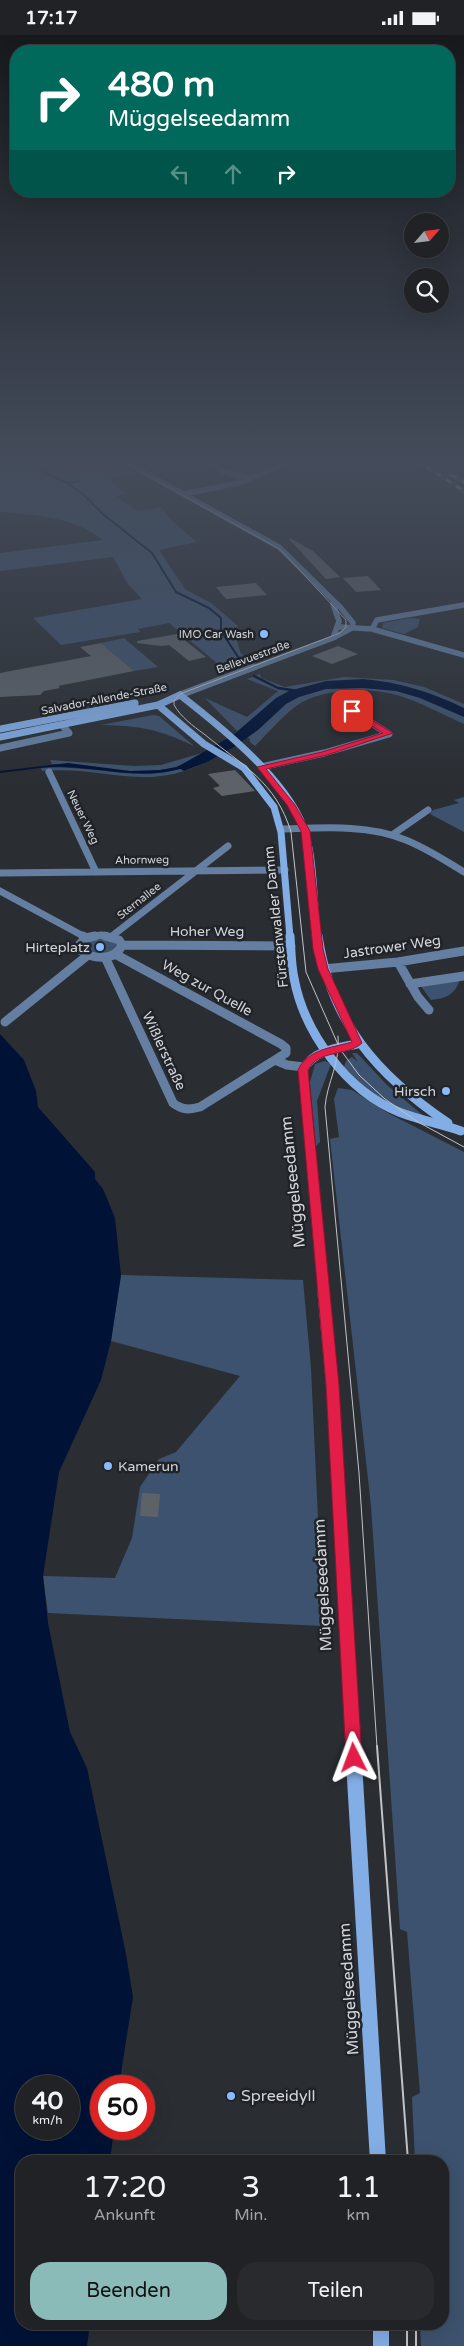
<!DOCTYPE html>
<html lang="de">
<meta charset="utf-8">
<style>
:root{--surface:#202226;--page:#282a2e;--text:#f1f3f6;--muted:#a2a4a7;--line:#3d3f43;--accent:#8bbbb9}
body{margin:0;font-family:"Varela Round",sans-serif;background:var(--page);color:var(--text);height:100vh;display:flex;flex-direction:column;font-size:19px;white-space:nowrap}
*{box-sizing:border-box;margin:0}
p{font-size:16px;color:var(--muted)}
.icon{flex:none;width:28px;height:28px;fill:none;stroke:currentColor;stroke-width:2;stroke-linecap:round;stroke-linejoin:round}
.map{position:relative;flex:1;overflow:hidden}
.drawer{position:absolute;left:15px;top:2120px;width:434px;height:175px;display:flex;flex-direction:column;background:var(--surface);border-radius:20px;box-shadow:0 5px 20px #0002,0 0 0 1px var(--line)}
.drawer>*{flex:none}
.top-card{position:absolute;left:10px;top:10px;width:445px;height:152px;border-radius:20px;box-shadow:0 5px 20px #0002,0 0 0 1px var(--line);background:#00695c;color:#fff;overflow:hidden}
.needle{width:32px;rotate:62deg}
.controls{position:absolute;left:404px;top:178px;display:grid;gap:10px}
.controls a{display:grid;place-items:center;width:45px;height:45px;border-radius:50%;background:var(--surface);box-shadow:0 5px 20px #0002,0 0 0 1px var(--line);font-size:25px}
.speed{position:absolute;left:15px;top:2040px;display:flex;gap:10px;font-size:25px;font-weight:700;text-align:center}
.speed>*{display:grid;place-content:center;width:65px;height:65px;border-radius:50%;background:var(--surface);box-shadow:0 5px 20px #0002,0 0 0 1px var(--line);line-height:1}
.speed small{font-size:12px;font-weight:400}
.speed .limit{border:8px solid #d22;background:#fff;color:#111}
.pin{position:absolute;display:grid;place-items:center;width:42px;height:42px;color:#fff;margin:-21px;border-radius:10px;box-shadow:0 2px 8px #0006}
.me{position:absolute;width:55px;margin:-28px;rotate:357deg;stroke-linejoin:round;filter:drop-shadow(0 0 4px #0008)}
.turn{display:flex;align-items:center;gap:18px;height:105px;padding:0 15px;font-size:22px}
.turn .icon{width:65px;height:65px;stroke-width:2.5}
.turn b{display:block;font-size:35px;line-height:42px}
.lanes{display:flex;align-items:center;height:48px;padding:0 15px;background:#0003;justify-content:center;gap:25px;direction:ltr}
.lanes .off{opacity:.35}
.eta{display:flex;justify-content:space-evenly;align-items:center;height:85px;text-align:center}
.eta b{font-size:30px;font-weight:600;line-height:35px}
.button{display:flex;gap:10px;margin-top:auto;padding:10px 15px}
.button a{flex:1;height:58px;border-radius:20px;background:var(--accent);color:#111;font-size:20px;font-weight:600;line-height:58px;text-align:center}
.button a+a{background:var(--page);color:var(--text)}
.status{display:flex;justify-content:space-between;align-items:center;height:35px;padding:0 25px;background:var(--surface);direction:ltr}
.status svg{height:14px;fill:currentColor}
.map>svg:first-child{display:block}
.green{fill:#3d526e}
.water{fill:#001236;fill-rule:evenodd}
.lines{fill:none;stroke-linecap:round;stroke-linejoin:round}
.stream-far1{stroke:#001236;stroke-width:2}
.stream{stroke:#001236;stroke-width:2.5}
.river{fill:#001236;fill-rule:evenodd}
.building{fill:#5d6268}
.minor-far2{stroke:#647fa2;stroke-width:5.5}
.minor-far1{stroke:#647fa2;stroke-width:7}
.minor{stroke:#647fa2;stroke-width:9}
.tertiary-far1{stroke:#647fa2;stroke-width:5.5}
.tertiary{stroke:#647fa2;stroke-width:7}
.secondary-far3{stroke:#82ade5;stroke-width:7}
.secondary-far2{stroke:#82ade5;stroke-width:9}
.secondary-far1{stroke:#82ade5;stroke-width:12}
.secondary{stroke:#82ade5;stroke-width:16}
.tram-far1{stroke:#c1c3c7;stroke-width:1}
.tram{stroke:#c1c3c7;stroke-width:2}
.rail-casing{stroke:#c1c3c7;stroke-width:3}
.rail{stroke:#202429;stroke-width:2;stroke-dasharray:6;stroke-linecap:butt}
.route{fill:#e11d48;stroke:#92132f}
.poi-dot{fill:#89bafc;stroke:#202429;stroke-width:2}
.labels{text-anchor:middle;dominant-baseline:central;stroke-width:5;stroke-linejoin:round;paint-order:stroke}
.far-poi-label{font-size:11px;fill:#d4d6da;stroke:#202429;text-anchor:end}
.far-street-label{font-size:11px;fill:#d4d6da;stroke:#202429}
.street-label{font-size:14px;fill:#d4d6da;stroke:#202429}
.poi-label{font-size:14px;fill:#d4d6da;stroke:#202429;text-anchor:end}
.near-street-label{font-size:16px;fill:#d4d6da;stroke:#202429}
.near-poi-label{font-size:16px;fill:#d4d6da;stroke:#202429;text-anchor:start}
</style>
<div class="status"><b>17:17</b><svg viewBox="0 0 49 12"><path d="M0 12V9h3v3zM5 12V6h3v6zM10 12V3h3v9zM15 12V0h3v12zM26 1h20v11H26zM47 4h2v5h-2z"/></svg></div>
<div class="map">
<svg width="464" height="2311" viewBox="0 0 464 2311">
<rect width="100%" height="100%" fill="#2a2e33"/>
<path class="green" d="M0,428H41L72,439L98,435L104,438L130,435L136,439L108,444L127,459L115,461L138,476L162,472L170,484L197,507L159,515L185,554L211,568L238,591L237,606L241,619L254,622L224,634L169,588L138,594L140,597L61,610L33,583L142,564L128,549L113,522L0,536V518L103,505C75,482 35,480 0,477Z
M410,583L420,584L418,592L404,599L382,593L383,588Z
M124,603L158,632L134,636L101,608Z
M260,639L261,643L285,652L344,642L393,645L424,652L464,669V689C442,679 420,667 397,660C369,652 321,653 296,671C282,682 268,698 255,711L250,707V704L239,698L205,663L247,682L278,656L247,644Z
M153,680L159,681L194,711C158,694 142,691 101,690Z
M202,718L208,719C192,726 177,733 160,735C124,740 88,728 52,729L50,725L134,731L161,730Z
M212,721L215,722C149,761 109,730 42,736L41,733C107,729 148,755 212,721Z
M464,762V797L430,779L433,775L459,768L454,765Z
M98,902L114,905L117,911L116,914L103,919L84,914L85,908Z
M460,944C455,960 447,963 431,965L420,950Z
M352,1018H357L387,1050L426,1083L376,1063L344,1032L346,1026L352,1022L358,1027Z
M325,1026L331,1029L317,1066L320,1107L316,1111L310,1047L315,1029Z
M338,1053L352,1055L388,1078L464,1117V2311H421L420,2289H442V2126H415L412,2062L420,2058L407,1897L400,1894L371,1471L330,1104L339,1102L334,1064Z
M121,1240L303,1245L311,1333L323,1591L48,1578L43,1541L115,1543L132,1503L140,1452L159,1424L176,1417L240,1341L111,1306Z"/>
<path class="water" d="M208,719L212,721C157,750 123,735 65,732C44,731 21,736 0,738V736L68,728L130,736L160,735L178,732Z
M0,999L24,1025L36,1056L38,1072L95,1137V1144L103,1154L115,1183L121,1240L111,1306L101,1345L59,1437L43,1541L48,1588L70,1697L87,1733L126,1919L133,1962L119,2051H101V2094H114L110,2126H21V2289H90L87,2311H0ZM26,2051H69V2094H26Z"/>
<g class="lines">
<path class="stream-far1" d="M26,428L67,448L84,460L104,480L152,518L176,557L209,573L221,583V596L242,628
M67,448L80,446"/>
<path class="stream" d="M254,641L278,653L298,656"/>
<path class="river" d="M363,644C399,647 431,657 464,673V682L420,663L396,656L363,653L326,654L299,662L286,669L258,695L234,712L207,727L184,736L177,732L232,701L276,663L289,656L326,646Z"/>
</g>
<path class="building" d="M290,503L313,516L340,542L326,544L289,504Z
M368,541L381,555L356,557L343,543Z
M256,548L267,560L226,564L216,552Z
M177,599L206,622L189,626L169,610L161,611L137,608V606Z
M101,608L134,636L58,651L60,653L44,656L40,660L0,662V638L91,621L80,612Z
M338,611L358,619L332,629L312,621Z
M235,735L255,756L222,761L213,753L220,751L208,739Z
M142,1458L160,1459L158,1482L140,1481Z"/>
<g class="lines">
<path class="minor-far2" d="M211,428L223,436L250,444
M184,459L239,448L287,428
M339,592L372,594L464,620
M372,594L377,585L464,570"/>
<path class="minor-far1" d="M0,713L69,698L62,690
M261,732L324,718L389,699L351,675
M49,737L96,837
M281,794C321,793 366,789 403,804C425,812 444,825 464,837
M392,800L428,775
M0,838L285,835
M0,856L85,902
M112,901L228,811
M89,902L101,900L110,902"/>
<path class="minor" d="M83,901L86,903
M95,901L86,903L80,909V915C92,924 115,927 122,910L119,905L105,901
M122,910L291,911
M105,922L173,1068C182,1075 189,1075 200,1072L286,1018V1013L281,1009L115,919
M398,927L418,962L429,975
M323,934L398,927L464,916
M410,949L464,941
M5,987L88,920
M275,1025L287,1030L304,1032"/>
<path class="tertiary-far1" d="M127,428L279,512L341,573L353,588L352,593L333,603L250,634
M333,569L339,586L333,603"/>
<path class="tertiary" d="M180,660L254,632"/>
<path class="secondary-far3" d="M180,660C221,692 292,748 306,800C315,833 313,869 318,902
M158,670L204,709L244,733L274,772L281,797L290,902
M0,694L135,668
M0,702L158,670L180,660"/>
<path class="secondary-far2" d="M290,901C291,915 291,930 294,943C304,998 347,1056 399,1077C419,1085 441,1089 461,1096
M318,901C331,988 377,1040 448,1088
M323,1253L303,1035C313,1015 338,1013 357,1009"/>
<path class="secondary-far1" d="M323,1252L332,1350L353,1712"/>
<path class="secondary" d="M353,1711L378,2126
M381,2289V2311"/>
<path class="tram-far1" d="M125,428L281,515L346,585V592L340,598L180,659L174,666V670C181,682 193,691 204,699C242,730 276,747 291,797L306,937L340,1014L359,1040L385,1064L418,1087L464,1112
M462,428H464
M338,1001C341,1027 327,1047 325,1072L359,1438L377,1712"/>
<path class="tram" d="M377,1711L408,2126
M407,2289V2311
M416,2289V2311"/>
<defs>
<path id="rail" d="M421,428L464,456
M446,437L464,447"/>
</defs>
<use href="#rail" class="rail-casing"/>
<use href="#rail" class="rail"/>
</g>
<linearGradient id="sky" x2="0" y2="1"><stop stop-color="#17191c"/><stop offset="0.57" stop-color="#444c5b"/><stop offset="1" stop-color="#444c5b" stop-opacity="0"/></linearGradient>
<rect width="464" height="751" fill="url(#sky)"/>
<path class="route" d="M352,673L393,698L327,720L266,734L295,770L310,796L323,914L328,934L362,1008C347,1022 318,1014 308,1035L339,1350L362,1723L360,1728L354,1730L349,1728L346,1723L326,1350L298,1035C308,1014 331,1013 352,1007L318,934L313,914L301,796L287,770L257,732L322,717L383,698L349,677V674Z"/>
<g class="poi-dot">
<circle cx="264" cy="599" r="5"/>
<circle cx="100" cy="912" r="5"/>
<circle cx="446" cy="1056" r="5"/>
<circle cx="108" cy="1431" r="5"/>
<circle cx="231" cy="2061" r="5"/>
</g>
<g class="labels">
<g class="far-poi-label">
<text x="254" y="599">IMO Car Wash</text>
</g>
<g class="far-street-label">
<text transform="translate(253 622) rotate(-20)">Bellevuestraße</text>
<text transform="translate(104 664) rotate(-11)">Salvador-Allende-Straße</text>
<text transform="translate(83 782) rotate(64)">Neuer Weg</text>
<text transform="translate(142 825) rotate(-1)">Ahornweg</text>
<text transform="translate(139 866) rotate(-38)">Sternallee</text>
</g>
<g class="street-label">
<text transform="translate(276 882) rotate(-96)">Fürstenwalder Damm</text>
<text x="207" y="896">Hoher Weg</text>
<text transform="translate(392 912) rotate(-8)">Jastrower Weg</text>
<text transform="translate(207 953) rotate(29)">Weg zur Quelle</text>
<text transform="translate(164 1016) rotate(65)">Wißlerstraße</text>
</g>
<g class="poi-label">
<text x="90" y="912">Hirteplatz</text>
<text x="436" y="1056">Hirsch</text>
<text x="118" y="1431" text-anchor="start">Kamerun</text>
</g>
<g class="near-street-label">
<text transform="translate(293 1147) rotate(-96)">Müggelseedamm</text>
<text transform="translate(323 1550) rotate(-93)">Müggelseedamm</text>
<text transform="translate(349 1954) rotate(-94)">Müggelseedamm</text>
</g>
<g class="near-poi-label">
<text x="241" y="2061">Spreeidyll</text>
</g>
</g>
</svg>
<div class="controls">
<a><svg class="needle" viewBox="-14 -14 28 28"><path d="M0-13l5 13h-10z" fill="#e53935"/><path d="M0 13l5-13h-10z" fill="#a2a4a7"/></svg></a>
<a><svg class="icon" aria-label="search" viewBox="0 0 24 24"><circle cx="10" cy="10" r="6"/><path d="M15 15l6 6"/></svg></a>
</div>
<div class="speed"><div>40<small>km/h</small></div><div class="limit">50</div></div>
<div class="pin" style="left:352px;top:676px;background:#d93025"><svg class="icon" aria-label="arrive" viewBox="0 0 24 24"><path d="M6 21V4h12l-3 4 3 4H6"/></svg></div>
<svg class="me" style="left:354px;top:1723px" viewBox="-20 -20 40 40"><path d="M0-17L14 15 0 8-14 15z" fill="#e11d48" stroke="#fff" stroke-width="4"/></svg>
<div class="top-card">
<div class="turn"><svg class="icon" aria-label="right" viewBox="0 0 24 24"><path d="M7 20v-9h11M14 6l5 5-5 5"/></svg><div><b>480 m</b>Müggelseedamm</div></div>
<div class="lanes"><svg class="icon off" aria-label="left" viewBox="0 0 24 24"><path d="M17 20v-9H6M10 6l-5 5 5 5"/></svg><svg class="icon off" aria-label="ahead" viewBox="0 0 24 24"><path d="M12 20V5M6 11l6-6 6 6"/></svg><svg class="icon" aria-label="right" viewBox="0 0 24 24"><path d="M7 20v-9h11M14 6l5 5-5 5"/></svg></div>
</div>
<section class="drawer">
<div class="eta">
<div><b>17:20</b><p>Ankunft</p></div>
<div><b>3</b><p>Min.</p></div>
<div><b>1.1</b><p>km</p></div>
</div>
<div class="button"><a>Beenden</a><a>Teilen</a></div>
</section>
</div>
